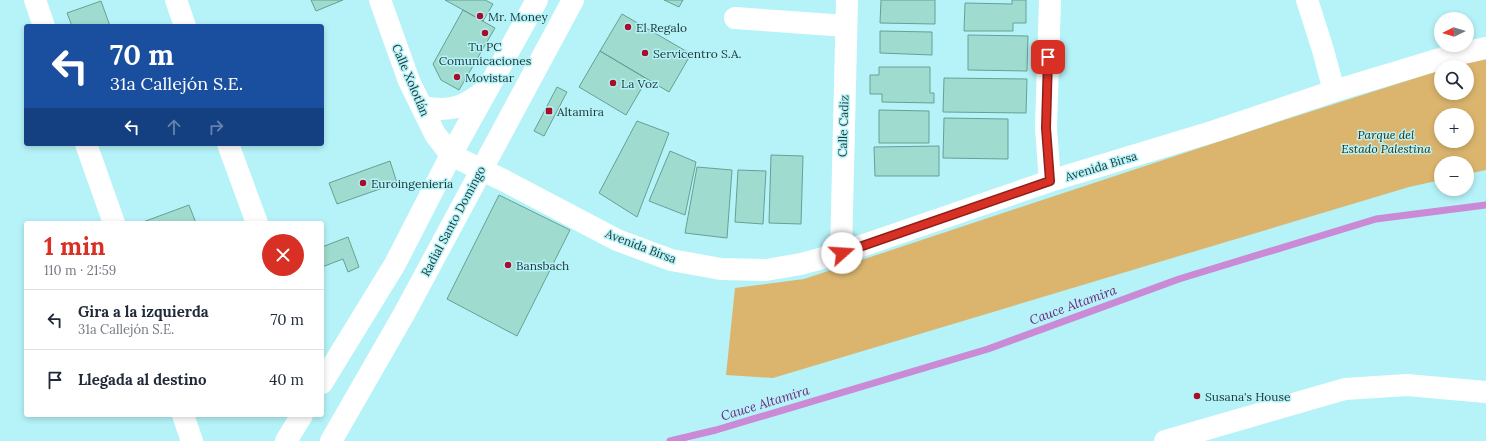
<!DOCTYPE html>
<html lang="es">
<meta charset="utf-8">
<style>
:root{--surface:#fff;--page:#f2f2f3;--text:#1f2937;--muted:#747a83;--line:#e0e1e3;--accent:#d93025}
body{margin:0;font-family:Lora,serif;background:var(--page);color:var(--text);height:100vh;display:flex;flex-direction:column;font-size:15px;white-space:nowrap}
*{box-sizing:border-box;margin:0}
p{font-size:13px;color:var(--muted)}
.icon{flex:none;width:22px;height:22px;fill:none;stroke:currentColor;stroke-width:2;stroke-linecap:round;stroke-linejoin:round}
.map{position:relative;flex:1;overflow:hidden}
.panel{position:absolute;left:24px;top:221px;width:300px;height:196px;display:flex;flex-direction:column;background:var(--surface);border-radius:4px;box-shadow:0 2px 6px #0003}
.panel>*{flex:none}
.top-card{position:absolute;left:24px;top:24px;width:300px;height:122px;border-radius:4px;box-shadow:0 2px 6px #0003;background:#1a4fa0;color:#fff;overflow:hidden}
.needle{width:26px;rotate:265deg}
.tools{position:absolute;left:1434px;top:12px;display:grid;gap:8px}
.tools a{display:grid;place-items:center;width:40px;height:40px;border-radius:50%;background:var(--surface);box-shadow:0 2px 6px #0003;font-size:20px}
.pin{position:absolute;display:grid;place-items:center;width:34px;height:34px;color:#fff;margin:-17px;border-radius:8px;box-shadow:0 2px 6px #0006}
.me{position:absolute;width:44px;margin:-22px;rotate:71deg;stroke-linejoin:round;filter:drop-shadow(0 0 3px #0008)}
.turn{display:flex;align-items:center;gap:14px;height:84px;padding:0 20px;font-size:18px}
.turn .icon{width:52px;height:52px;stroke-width:2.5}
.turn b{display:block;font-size:28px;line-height:34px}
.lanes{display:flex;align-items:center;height:38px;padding:0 20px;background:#0003;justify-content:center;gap:20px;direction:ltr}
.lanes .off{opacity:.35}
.round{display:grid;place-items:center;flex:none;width:42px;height:42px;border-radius:21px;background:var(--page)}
.overview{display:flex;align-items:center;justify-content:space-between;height:68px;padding:0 20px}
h1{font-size:24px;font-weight:700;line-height:30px;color:var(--accent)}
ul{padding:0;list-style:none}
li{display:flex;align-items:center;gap:12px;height:60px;padding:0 20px;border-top:1px solid var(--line)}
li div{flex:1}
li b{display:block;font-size:15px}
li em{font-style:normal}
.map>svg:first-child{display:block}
.green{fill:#dbb56e;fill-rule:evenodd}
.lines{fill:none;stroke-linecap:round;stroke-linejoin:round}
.stream{stroke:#ca8ad5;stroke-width:7}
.building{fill:#a0dbd0;stroke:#66a095}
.minor{stroke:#fff;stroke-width:22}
.major{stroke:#fff;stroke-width:22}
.route-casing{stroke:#8d1f18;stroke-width:10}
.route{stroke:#d93025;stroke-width:7}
.poi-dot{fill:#a70e27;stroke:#b5f3f8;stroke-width:1.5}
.labels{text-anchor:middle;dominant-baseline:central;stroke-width:3;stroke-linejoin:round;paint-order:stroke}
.poi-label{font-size:12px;fill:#203a3b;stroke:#b5f3f8;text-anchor:start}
.street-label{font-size:12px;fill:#203a3b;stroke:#b5f3f8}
.park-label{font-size:12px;font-style:italic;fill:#3b2800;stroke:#b5f3f8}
.water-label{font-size:13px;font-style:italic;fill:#6d1f79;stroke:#b5f3f8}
</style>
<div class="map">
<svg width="1486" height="441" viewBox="0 0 1486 441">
<rect width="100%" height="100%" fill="#b5f3f8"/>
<path class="green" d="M1486,56V170L1467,174V163H1441V180L1409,187L773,378L726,375L735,288L804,279L1281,121L1441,70V93H1467V67H1452ZM1441,115H1467V141H1441Z"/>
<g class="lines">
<path class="stream" d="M670,441L716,430L988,349L1179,279L1376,219L1486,205"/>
</g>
<path class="building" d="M311,0H343L316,11Z
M445,0H485L493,4L483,21Z
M664,0H683L679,7Z
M881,0H935V24L880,23Z
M1012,0H1026V23H1013V31H964L965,3L1012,4Z
M101,1L110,26H72L67,13Z
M463,10L495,28L459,90L441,80L433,64Z
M622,14L691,54L669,92L600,51Z
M880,31L932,32V55L880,53Z
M968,35L1028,36L1027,71L968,70Z
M600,51L647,79L626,115L579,87Z
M879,67H930V93H934V103L882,102V94H870V75H879Z
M944,78L1027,79L1026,113L943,112Z
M557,87L567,92L544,136L534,131Z
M879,110L929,111V143H879Z
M944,118L1008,119V159L943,158Z
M637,121L669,133L637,217L599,193Z
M939,146V176H875L874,147Z
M670,151L696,162L685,215L649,201Z
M771,155L803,156L801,224L769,223Z
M390,161L397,183L337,204L329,183Z
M697,167L732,170L727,238L685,233Z
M738,170L766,171L763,224L735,222Z
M499,195L570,230L517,336L447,299Z
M189,205L196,223H143V222Z
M348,237L359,267L348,272L343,259L322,267V247Z"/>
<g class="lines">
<path class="minor" d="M35,0L44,26
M176,0L185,26
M380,0L409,81L435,134L451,155L503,180L617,240L671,260L721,269L766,270L801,264L841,253L1050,181L1215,131L1334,91L1450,56L1486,48
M1050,0L1046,128L1050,181
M1307,0L1323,50L1334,91
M735,18L846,26
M86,144L114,223
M228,144L257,223
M841,253L847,0
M183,415L192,441
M1165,441L1345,389L1407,385L1486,392"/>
<path class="major" d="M422,107C449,112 464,108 485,90
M322,383L395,264L451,155L537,0
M286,441L302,415
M331,441L404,314L573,0"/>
</g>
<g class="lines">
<defs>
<path id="route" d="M842,253L1050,181L1046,128L1048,57"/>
</defs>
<use href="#route" class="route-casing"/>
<use href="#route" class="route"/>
</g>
<g class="poi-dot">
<circle cx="480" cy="16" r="4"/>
<circle cx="628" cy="27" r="4"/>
<circle cx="485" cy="33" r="4"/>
<circle cx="645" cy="53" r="4"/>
<circle cx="457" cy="77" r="4"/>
<circle cx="613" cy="83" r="4"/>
<rect x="545" y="107" width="8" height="8" rx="2"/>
<circle cx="363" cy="183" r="4"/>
<circle cx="508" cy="265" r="4"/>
<circle cx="1197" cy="396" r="4"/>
</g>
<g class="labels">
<g class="poi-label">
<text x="488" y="16">Mr. Money</text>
<text x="636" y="27">El Regalo</text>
<text x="485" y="46" text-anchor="middle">Tu PC<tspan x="485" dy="14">Comunicaciones</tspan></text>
<text x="653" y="53">Servicentro S.A.</text>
<text x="465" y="77">Movistar</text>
<text x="621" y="83">La Voz</text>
<text x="557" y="111">Altamira</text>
<text x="371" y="183">Euroingeniería</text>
<text x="516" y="265">Bansbach</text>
<text x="1205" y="396">Susana's House</text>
</g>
<g class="street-label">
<text transform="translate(411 80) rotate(67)">Calle Xolotlán</text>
<text transform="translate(843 126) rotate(-88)">Calle Cadiz</text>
<text transform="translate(1101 166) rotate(-17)">Avenida Birsa</text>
<text transform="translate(453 221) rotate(-62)">Radial Santo Domingo</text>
<text transform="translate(641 246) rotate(21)">Avenida Birsa</text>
</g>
<g class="park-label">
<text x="1386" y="134">Parque del<tspan x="1386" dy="14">Estado Palestina</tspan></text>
</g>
<g class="water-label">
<text transform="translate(1073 305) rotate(-20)">Cauce Altamira</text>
<text transform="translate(765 403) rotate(-17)">Cauce Altamira</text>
</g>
</g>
</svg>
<div class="tools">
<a><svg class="needle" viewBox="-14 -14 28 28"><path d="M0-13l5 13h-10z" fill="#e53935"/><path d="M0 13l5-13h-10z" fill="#747a83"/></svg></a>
<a><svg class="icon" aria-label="search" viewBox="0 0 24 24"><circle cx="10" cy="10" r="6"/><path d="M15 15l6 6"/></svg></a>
<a>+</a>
<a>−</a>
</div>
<div class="pin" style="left:1048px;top:57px;background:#d93025"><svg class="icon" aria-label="arrive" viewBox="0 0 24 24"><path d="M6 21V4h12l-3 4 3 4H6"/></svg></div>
<svg class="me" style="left:842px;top:253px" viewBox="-20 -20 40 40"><circle r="19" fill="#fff"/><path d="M0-13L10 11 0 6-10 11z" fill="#d93025"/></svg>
<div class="top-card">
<div class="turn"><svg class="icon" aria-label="left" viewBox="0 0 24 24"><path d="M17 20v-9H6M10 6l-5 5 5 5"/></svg><div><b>70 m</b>31a Callejón S.E.</div></div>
<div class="lanes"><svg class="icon" aria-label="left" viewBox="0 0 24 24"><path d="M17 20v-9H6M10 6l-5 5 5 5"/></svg><svg class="icon off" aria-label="ahead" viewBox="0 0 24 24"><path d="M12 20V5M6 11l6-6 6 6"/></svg><svg class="icon off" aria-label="right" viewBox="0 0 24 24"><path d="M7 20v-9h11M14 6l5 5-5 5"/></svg></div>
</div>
<section class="panel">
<div class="overview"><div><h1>1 min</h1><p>110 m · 21:59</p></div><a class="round" style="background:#d93025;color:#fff"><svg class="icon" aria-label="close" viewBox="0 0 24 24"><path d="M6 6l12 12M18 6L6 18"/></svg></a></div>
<ul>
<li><svg class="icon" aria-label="left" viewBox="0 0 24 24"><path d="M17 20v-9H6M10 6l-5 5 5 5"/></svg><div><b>Gira a la izquierda</b><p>31a Callejón S.E.</p></div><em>70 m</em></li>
<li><svg class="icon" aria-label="arrive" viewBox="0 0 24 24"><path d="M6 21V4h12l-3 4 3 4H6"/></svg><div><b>Llegada al destino</b></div><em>40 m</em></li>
</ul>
</section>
</div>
